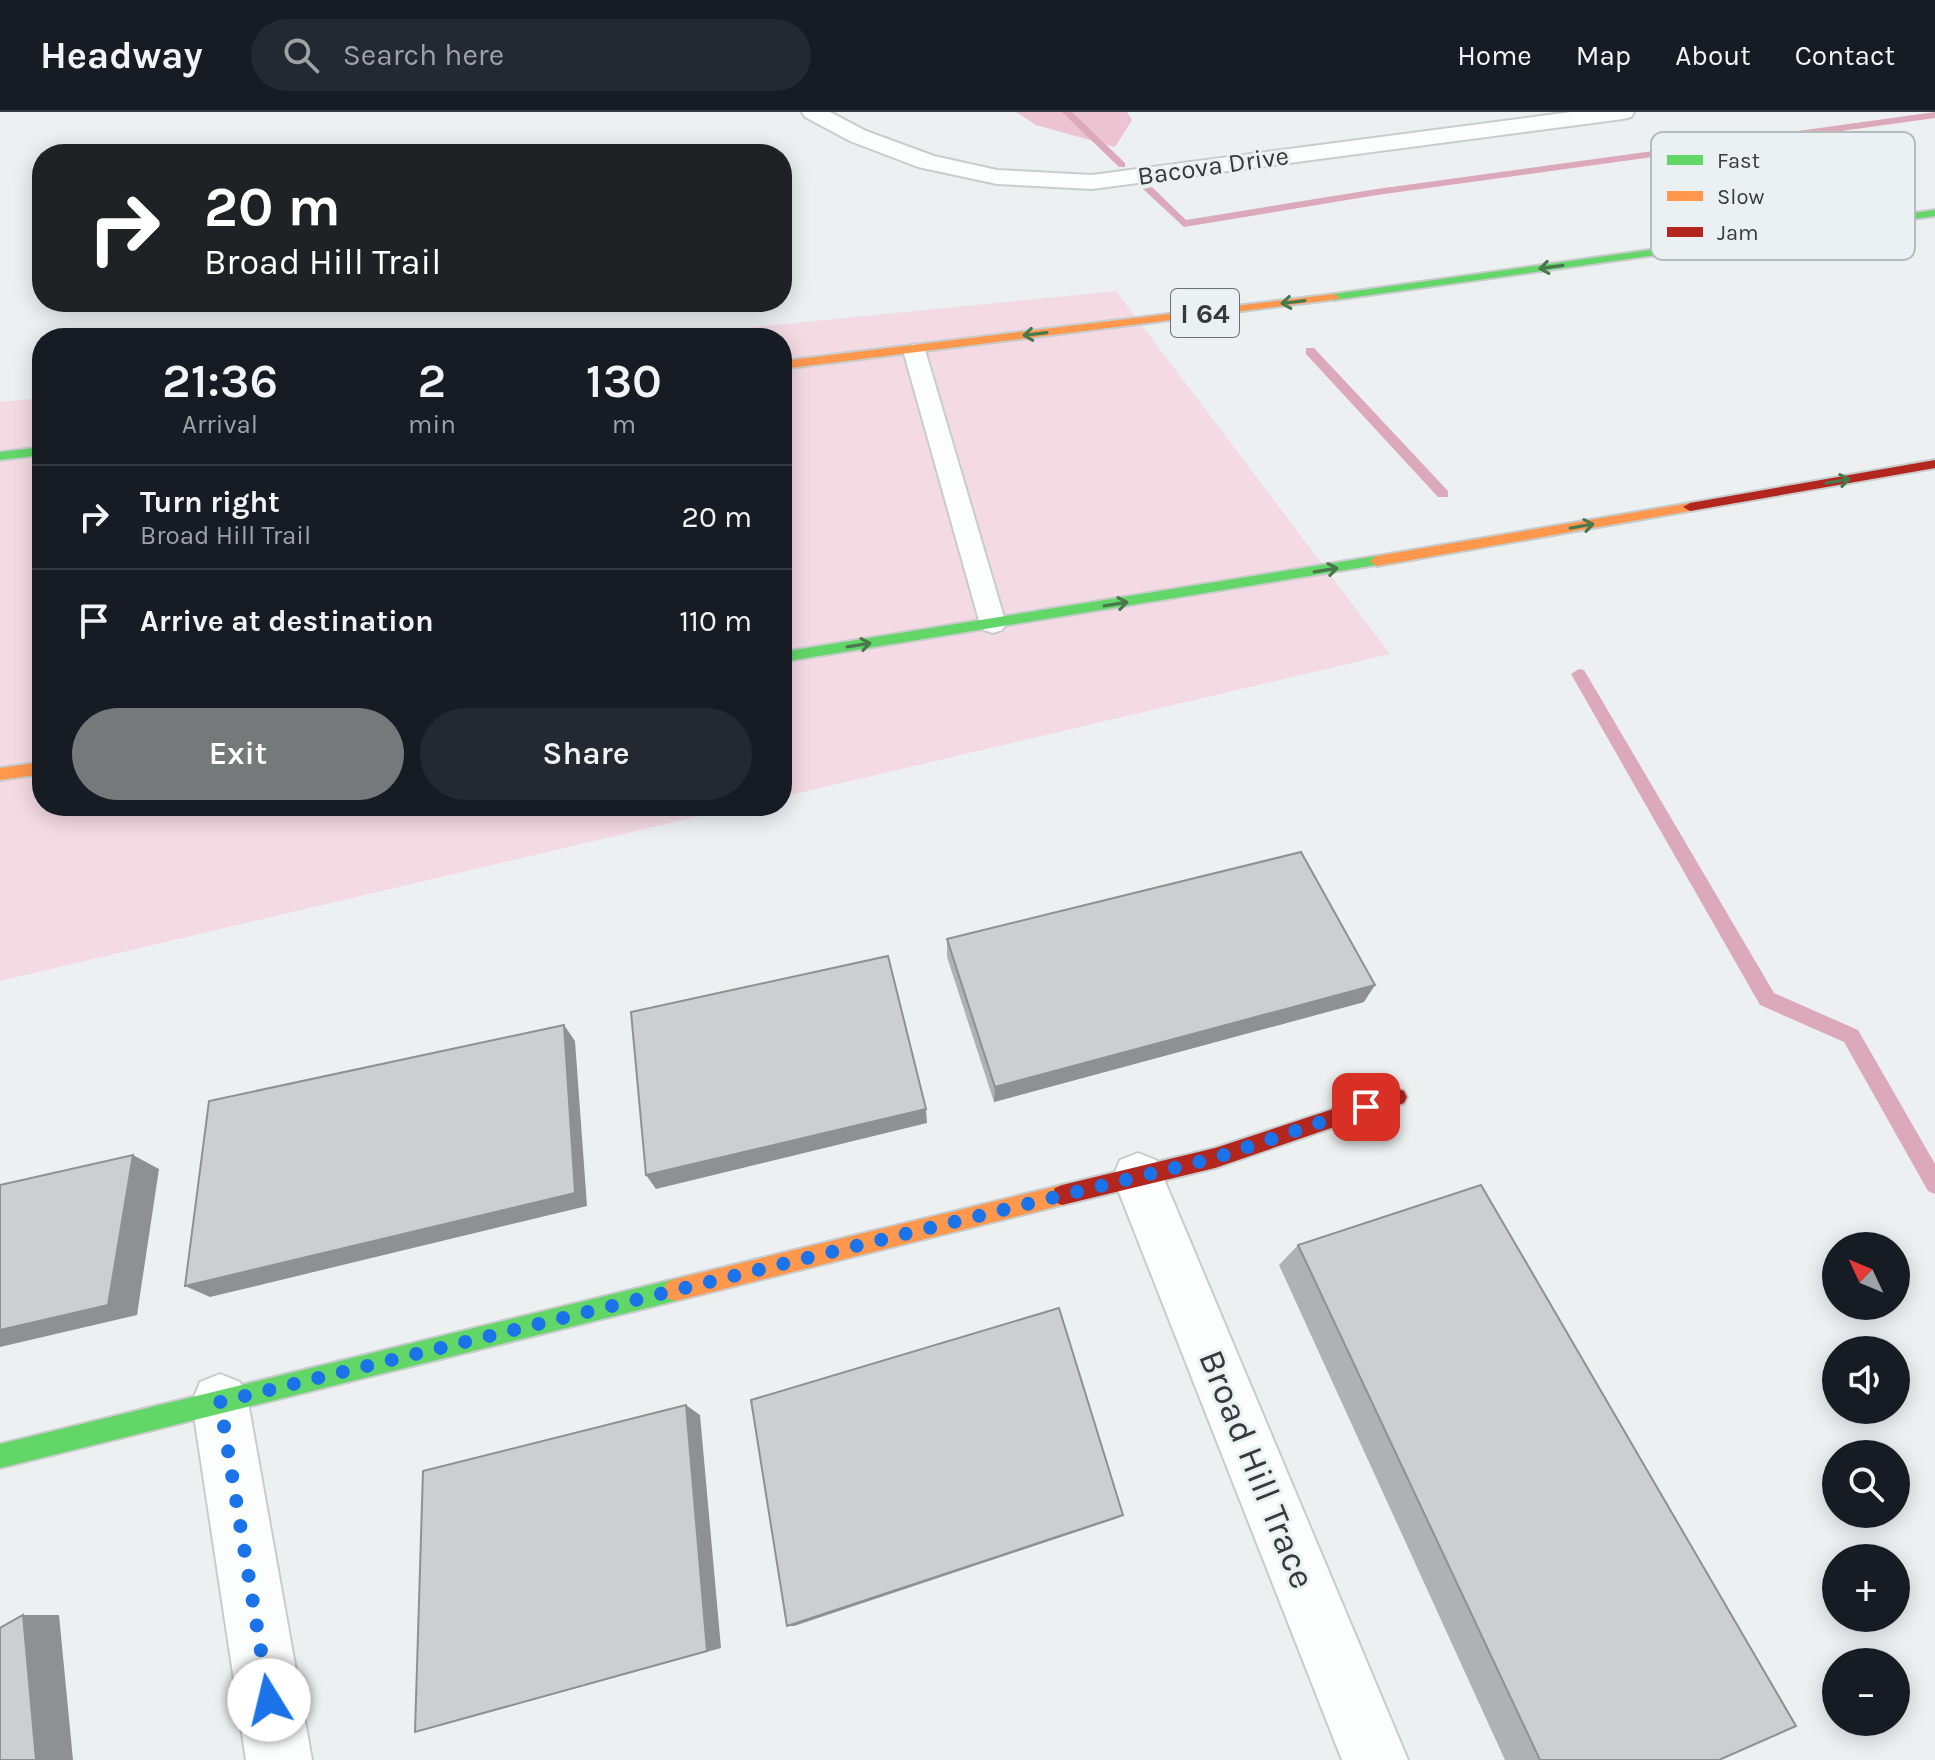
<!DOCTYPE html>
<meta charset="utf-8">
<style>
:root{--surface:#171b24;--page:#242831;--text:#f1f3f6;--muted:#9ea1a6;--line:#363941;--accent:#76797a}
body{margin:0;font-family:Karla,sans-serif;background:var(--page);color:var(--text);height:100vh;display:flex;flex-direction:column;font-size:30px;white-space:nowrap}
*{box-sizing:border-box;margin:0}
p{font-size:26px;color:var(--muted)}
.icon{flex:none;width:44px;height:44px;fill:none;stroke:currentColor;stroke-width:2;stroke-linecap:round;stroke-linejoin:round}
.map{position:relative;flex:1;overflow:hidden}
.drawer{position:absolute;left:32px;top:216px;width:760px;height:488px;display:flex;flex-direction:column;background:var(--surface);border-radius:32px;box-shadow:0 4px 20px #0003}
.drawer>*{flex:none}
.top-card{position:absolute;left:32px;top:32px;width:760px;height:168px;border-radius:32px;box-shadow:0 4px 20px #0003;background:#202124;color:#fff;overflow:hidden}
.needle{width:52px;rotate:314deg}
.fabs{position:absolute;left:1822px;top:1120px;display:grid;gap:16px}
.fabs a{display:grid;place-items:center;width:88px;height:88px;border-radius:50%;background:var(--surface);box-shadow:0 4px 20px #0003;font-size:40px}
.pin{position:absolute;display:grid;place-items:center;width:68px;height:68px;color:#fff;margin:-34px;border-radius:16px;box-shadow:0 4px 12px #0006}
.me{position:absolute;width:88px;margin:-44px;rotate:351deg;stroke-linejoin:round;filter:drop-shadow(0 0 6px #0008)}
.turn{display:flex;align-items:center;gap:28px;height:168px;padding:0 40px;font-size:36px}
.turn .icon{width:104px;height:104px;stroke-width:2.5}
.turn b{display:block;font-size:56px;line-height:68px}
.eta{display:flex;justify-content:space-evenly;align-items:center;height:136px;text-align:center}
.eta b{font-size:48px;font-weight:600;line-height:56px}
.button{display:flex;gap:16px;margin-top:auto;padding:16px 40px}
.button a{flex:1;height:92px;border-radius:48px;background:var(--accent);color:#fff;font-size:32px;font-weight:600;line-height:92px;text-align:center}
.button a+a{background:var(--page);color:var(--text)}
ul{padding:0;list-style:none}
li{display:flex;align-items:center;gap:24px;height:104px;padding:0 40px;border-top:2px solid var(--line)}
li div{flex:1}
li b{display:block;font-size:30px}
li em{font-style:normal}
header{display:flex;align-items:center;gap:48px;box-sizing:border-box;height:112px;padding:0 40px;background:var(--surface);border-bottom:2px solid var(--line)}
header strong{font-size:38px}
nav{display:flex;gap:44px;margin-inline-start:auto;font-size:28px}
.search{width:560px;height:72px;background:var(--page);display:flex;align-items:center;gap:20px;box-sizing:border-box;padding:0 28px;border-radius:44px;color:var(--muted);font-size:30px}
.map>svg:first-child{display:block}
.green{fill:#f3dae3}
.forest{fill:#ebc3d1}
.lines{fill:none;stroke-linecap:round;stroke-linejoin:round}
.stream{fill:#dba9ba;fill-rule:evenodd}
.lane-casing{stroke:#c9cccc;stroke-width:4}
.street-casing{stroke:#c9cccc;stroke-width:4}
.fast-casing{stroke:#c9cccc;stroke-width:4}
.slow-casing{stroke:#c9cccc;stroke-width:4}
.jam-casing{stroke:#c9cccc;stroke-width:4}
.lane{fill:#fcfdfd;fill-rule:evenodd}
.street{fill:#fcfdfd;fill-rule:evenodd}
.fast{fill:#63d668;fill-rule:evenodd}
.slow{fill:#ff974d;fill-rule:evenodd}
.jam{fill:#b3261e;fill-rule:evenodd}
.wall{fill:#afb1b2}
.shaded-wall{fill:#8f9091}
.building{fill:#cccecf;stroke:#8f9091;stroke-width:2}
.oneway{stroke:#49784c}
.route{stroke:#1a73e8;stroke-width:14;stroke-dasharray:0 25.2}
.labels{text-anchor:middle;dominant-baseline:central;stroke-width:6;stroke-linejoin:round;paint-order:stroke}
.far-street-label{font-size:26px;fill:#37393a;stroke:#ebf1f2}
.shield{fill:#ebf1f2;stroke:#6d7071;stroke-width:2}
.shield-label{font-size:28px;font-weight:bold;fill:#37393a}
.near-street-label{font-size:36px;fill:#37393a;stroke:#ebf1f2}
.key{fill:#ebf1f2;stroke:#b5babb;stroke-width:2}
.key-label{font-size:22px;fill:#37393a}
</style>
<header>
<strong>Headway</strong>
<div class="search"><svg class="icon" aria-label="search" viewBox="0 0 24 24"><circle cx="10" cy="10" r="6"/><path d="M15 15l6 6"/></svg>Search here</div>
<nav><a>Home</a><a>Map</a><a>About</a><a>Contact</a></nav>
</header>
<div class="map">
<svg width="1935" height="1648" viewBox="0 0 1935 1648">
<rect width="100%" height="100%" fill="#ecf0f1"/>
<path class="green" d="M1116,179L1390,542L782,685V226H644Z
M42,286V694H742L0,869V290Z"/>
<path class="forest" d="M1016,0H1127L1132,8L1115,35L1036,13Z"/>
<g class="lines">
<path class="stream" d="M1062,0H1072L1125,51V55H1119Z
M1935,0V6L1377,83L1184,115L1143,77L1152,75L1186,108L1377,77Z
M1306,236H1314L1448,379V385H1438L1306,242Z
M1579,557L1584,558L1774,881L1858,918L1935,1052V1082L1928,1079L1844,930L1760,893L1571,562Z"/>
<defs>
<path id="lane" d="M914,232L925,238L1006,512L1002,518L993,521L984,518L980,512L903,238Z"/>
<path id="street" d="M802,0H830L866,19L934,44L997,58L1092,63L1571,0H1634L1631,5L1623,7L1092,77L997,72L918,55L850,29L805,5Z
M1138,1041L1156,1048L1408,1648H1342L1113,1065L1120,1048Z
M220,1262L240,1270L248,1290L312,1648H246L192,1290L200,1270Z"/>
<path id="fast" d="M1935,98V104L1334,188L1328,185L1334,182Z
M42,335V343L0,348V340Z
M1377,444L1382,446V452L782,550V540Z
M675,1167L683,1170L686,1178L683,1186L675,1189L0,1356V1332Z"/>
<path id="slow" d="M1334,182L1340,185L1338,187L782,257V249Z
M1690,391L1695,392V398L1377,454L1370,449L1377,444Z
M42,650V662L0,668V656Z
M1062,1073L1069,1076L1072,1083L1069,1090L1062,1093L675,1189L667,1186L664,1178L667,1170L675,1167Z"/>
<path id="jam" d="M1935,348V356L1690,399L1683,395L1690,391Z
M1397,976L1404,979L1407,985L1404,991L1215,1056L1062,1093L1055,1090L1052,1083L1055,1076L1062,1073L1215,1036Z"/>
</defs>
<use href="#lane" class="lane-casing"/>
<use href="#street" class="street-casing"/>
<use href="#fast" class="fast-casing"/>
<use href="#slow" class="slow-casing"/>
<use href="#jam" class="jam-casing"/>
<use href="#lane" class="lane"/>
<use href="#street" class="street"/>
<use href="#fast" class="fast"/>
<use href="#slow" class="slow"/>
<use href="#jam" class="jam"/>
</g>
<path class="wall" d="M947,827L1364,890L994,990L947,845Z
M1298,1133L1719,1648H1505L1279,1153Z"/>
<path class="shaded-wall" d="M1375,873L1364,890L994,990L995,975Z
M564,913L575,929L587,1094L210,1185L185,1174Z
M926,997L927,1011L656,1077L646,1063Z
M133,1043L159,1057L137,1203L0,1235V1218Z
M686,1293L700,1303L721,1536L446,1612L415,1620Z
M1123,1403L1118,1406L794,1514H787Z
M23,1503H59L73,1648H36Z"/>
<path class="building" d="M1301,740L1375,873L995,975L947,827Z
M888,844L926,997L646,1063L631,900Z
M564,913L575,1081L185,1174L209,989Z
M133,1043L108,1193L0,1218V1073Z
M1481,1073L1796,1614L1719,1648H1540L1298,1133Z
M1059,1196L1123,1403L787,1514L751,1288Z
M686,1293L707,1539L415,1620L423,1359Z
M23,1503L36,1648H0V1516Z"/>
<defs><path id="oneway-shaft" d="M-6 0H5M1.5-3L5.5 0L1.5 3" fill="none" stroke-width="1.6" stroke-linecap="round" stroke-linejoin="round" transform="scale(2)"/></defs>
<g class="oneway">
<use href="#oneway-shaft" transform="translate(1551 155) rotate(172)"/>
<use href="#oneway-shaft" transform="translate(1293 190) rotate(173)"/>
<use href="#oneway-shaft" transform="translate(1035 222) rotate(173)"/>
<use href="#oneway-shaft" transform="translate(1838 369) rotate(-10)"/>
<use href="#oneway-shaft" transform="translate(1582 414) rotate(-10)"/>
<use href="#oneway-shaft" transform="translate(1326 458) rotate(-9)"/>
<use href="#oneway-shaft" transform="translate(1116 492) rotate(-9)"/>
<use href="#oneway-shaft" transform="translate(859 533) rotate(-9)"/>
</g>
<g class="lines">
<path class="route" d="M269,1588L220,1290L1215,1046L1366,995"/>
</g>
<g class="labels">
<g class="far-street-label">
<text transform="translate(1213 54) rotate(-8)">Bacova Drive</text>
</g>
<rect class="shield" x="1171" y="177" width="68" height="48" rx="6"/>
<g class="shield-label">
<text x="1205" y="201">I 64</text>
</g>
<g class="near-street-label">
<text transform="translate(1257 1357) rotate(68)">Broad Hill Trace</text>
</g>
</g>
<rect x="1651" y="20" width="264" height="128" rx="12" class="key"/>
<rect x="1667" y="43" width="36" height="10" fill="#63d668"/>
<rect x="1667" y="79" width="36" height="10" fill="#ff974d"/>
<rect x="1667" y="115" width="36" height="10" fill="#b3261e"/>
<g class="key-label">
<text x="1717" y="56">Fast</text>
<text x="1717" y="92">Slow</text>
<text x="1717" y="128">Jam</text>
</g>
</svg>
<div class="fabs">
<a><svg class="needle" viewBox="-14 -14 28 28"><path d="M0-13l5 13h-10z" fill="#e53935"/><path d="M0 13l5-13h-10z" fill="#9ea1a6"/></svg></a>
<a><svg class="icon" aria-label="sound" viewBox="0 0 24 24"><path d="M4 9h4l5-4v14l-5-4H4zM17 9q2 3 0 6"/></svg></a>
<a><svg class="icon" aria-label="search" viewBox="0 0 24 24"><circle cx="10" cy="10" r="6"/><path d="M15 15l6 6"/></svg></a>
<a>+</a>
<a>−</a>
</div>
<div class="pin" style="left:1366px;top:995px;background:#d93025"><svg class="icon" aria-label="arrive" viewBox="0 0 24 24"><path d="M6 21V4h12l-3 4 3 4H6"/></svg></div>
<svg class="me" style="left:269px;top:1588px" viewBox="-20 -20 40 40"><circle r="19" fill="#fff"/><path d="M0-13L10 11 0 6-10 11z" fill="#1a73e8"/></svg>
<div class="top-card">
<div class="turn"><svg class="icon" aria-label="right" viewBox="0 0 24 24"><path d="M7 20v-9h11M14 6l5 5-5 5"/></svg><div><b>20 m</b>Broad Hill Trail</div></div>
</div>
<section class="drawer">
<div class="eta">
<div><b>21:36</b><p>Arrival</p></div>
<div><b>2</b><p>min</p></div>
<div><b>130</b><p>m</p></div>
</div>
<ul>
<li><svg class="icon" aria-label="right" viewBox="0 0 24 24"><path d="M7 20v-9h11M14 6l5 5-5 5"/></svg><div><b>Turn right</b><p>Broad Hill Trail</p></div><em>20 m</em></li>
<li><svg class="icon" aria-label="arrive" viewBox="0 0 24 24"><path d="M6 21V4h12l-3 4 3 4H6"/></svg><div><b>Arrive at destination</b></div><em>110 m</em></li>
</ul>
<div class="button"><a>Exit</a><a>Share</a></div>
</section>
</div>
